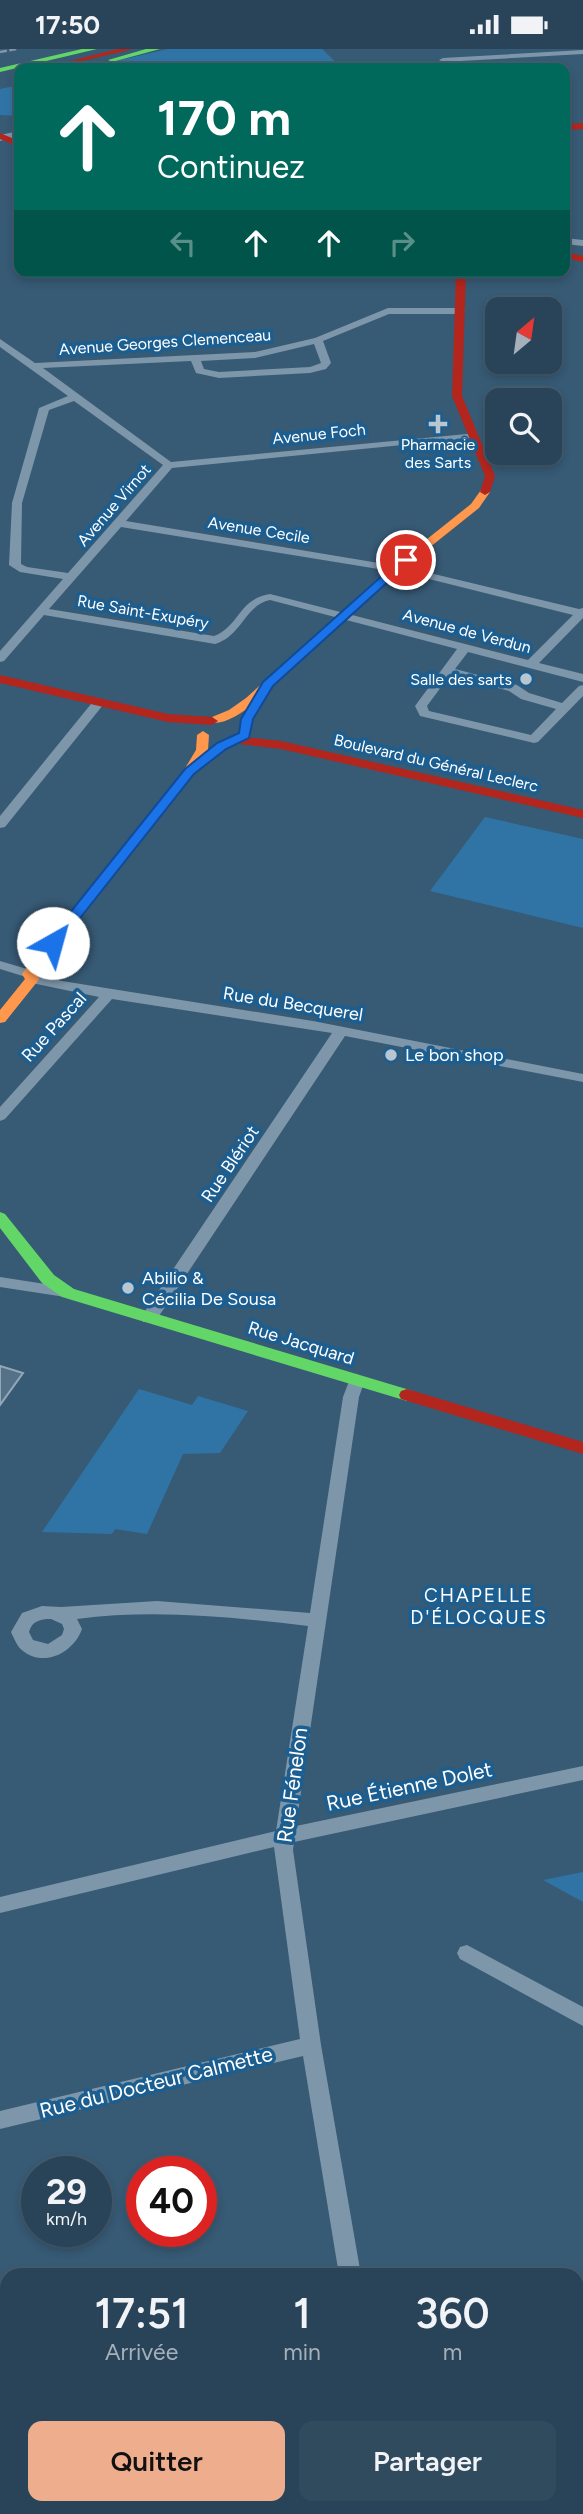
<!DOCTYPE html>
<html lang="fr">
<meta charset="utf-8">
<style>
:root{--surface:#294458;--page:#314b5e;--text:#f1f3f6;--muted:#a5b0ba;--line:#455c6e;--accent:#eead8d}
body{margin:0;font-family:Figtree,sans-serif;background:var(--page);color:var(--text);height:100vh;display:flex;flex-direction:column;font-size:26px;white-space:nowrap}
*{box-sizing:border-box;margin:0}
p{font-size:23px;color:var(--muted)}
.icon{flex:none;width:38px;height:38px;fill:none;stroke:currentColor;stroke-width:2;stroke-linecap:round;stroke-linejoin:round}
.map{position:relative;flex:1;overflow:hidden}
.details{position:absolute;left:0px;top:2219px;width:584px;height:247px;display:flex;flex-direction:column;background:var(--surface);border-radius:21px 21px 0 0;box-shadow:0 4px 10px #0003,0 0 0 2px var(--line)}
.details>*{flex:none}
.hud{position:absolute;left:14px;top:14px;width:556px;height:214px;border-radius:14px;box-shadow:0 4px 10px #0003,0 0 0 2px var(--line);background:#00695c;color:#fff;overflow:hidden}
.needle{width:46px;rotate:29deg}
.tools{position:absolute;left:485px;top:248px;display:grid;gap:14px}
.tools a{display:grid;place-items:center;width:77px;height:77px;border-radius:14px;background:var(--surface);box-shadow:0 4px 10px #0003,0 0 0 2px var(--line);font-size:35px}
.speed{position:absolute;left:21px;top:2107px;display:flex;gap:14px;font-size:35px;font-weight:700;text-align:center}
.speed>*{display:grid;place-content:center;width:91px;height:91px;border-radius:50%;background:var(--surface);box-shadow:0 4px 10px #0003,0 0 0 2px var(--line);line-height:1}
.speed small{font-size:18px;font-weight:400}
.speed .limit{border:10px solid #d22;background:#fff;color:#111}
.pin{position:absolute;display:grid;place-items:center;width:60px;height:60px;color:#fff;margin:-30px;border:4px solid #fff;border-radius:50%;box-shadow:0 2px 7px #0007}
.me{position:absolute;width:77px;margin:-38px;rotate:38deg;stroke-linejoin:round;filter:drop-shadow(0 0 5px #0008)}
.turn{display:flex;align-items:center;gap:24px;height:147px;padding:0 28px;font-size:32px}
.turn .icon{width:91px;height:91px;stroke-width:2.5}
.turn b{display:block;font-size:49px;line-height:60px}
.lanes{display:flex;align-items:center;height:66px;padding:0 28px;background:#0003;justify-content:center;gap:35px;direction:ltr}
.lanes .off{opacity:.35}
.eta{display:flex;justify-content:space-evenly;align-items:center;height:119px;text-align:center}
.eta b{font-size:42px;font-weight:600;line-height:49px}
.primary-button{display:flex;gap:14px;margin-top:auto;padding:14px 28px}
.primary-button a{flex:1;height:80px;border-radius:14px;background:var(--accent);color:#111;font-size:28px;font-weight:600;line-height:80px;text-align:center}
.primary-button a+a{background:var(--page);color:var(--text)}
.status{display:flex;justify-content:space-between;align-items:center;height:49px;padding:0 35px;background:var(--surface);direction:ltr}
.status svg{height:19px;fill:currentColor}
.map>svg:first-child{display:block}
.green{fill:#3074a6}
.building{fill:#557187;stroke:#93a8b7;stroke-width:2}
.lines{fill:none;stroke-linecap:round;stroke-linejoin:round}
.street{fill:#7e96a9;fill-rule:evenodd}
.fast{fill:#63d668;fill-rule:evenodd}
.slow{fill:#ff974d;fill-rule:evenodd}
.jam{fill:#b3261e;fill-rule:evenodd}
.rail{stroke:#7f96a8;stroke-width:2.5;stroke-dasharray:7 2.5;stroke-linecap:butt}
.route{fill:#1a73e8;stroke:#114b97;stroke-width:2}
.poi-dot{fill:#b9c5cf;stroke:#1c5e90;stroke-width:2.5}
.labels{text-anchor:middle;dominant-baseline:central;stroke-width:7;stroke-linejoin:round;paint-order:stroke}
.far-street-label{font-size:16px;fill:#fff;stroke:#1c5e90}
.far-poi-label{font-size:16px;fill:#fff;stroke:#1c5e90}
.street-label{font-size:18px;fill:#fff;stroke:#1c5e90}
.poi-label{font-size:18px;fill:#fff;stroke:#1c5e90;text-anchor:start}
.neighbourhood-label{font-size:19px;letter-spacing:2px;fill:#fff;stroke:#1c5e90}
.near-street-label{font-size:21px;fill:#fff;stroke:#1c5e90}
</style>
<div class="status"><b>17:50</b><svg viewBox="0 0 49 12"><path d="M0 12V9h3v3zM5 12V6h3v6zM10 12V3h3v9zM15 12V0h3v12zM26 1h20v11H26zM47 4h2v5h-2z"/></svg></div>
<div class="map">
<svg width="583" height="2465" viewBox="0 0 583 2465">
<rect width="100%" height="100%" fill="#375a75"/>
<path class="green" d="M168,0H322L341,18L361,19H86Z
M19,36V67L0,66V40Z
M485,768L583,790V879L430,842Z
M139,1340L192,1356L198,1347L248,1362L220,1404L183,1405L147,1485L115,1480L112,1485L42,1483Z
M583,1823V1853L543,1831Z"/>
<path class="building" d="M0,1317L23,1324L0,1356Z"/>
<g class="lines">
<path class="street" d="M583,1V5L443,13L439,11L443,9Z
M19,82V87L0,92V86Z
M565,189L583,191V197L565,195Z
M388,259H460L465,262L460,265H389L323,292L331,314L326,320L310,324L219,329L196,324L191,312L43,319L171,413L477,384L478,386L473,389L172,419L126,472L409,519L579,560L583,559V569L539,614L583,625V633L468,603L455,620L517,636L529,644L562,654L579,637L583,636V647L538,693L534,694L420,667L415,657L457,600L270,551C245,556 242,587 215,595L44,566L4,612L0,613V602L63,530L20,523L9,516L12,454L39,359L68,347L0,298V290L35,314L255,303L315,289ZM314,295L321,314L310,318L219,323L204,320L201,312L255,309ZM74,352L163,416L68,524L27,518L21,515L22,454L49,361ZM121,478L409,525L573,566L528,611L270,545C238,550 240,577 214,587L49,560ZM450,626L509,642L521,650L556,660L531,686L429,662L427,657Z
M99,649L105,653L103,656L5,778L0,779V767L95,650Z
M0,912L34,922L35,926L62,932L313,972L583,1025V1033L345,987L155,1273H143L141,1269L143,1265L332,984L112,950L5,1070L0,1072V1058L99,948L27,933L26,928L0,920Z
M0,1228L71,1239L73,1243L65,1248L0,1238Z
M357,1325L365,1331L359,1348L296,1777L583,1717V1731L294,1793L293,1801L321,1996L361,2226H339L303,2007L0,2080V2062L300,1990L274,1798L0,1864V1848L276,1782L308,1577C231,1568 154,1560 77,1570L82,1580C74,1603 45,1619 23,1602C17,1598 14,1589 11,1583L22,1564L42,1557L61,1558L157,1552L310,1564L343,1348L351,1327ZM51,1570L62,1575L64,1580L62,1586L48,1595L33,1591L29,1583C32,1572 40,1570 51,1570Z
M467,1896L583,1958V1977L460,1910L457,1904L460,1898Z
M583,2276V2304L578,2305V2278Z
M7,2397V2419L0,2421V2399Z
M377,2459H401L402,2465H378Z
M456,2459H482L479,2465H453Z"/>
<path class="fast" d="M82,0H97L0,23V19Z
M146,0H160L112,13L108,11Z
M0,1163L5,1165L54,1226L74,1240L413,1342L415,1346L407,1352L62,1248L42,1234L0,1179Z"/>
<path class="slow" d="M481,441L490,443L479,459L390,530L254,655C242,663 227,675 212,674V668L229,661L246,649L382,526L471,455Z
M203,682L209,686L208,701L194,725L42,917L36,925L39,930L37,933L5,973L0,974V961L25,930L22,925L24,922L184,721L196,701L197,686Z"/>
<path class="jam" d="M118,0H133L74,14L70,12Z
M583,74V80L565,81V75Z
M0,84L19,92V98L0,90Z
M565,203L583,207V213L565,209Z
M456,222H466L462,347L495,427L490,443L485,446L480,443L485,427L452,347Z
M0,626L168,665L212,668L218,672L212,676L168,673L0,634Z
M236,687L281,692L583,761V769L281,700L232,694L230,691Z
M407,1340L583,1393V1405L401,1350L399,1346L401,1342Z"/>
<path class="rail" d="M0,3L17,0"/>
</g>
<path class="route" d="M402,509L412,511L273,637L253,670L249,689L226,700L194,725L58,897H48V891L185,720L217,694L239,684L241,670L263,633Z"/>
<g class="poi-dot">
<path d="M434.5 364.5h7v7h7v7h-7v7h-7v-7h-7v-7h7z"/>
<circle cx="526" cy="630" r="7"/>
<circle cx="391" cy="1006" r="7"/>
<circle cx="128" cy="1239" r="7"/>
</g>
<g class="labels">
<g class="far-street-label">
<text transform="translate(165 293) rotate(-4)">Avenue Georges Clemenceau</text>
<text transform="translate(319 385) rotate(-6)">Avenue Foch</text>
<text transform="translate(114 456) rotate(-49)">Avenue Virnot</text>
<text transform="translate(259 481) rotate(9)">Avenue Cecile</text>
<text transform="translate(143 563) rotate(10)">Rue Saint-Exupéry</text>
<text transform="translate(467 582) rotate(15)">Avenue de Verdun</text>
<text transform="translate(436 714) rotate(13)">Boulevard du Général Leclerc</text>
</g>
<g class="far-poi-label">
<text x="438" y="395">Pharmacie<tspan x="438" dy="18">des Sarts</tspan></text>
<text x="512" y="630" text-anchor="end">Salle des sarts</text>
</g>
<g class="street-label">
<text transform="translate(293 955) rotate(9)">Rue du Becquerel</text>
<text transform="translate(54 978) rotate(-48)">Rue Pascal</text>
<text transform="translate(230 1115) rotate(-56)">Rue Blériot</text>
<text transform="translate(301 1294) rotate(17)">Rue Jacquard</text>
</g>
<g class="poi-label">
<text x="405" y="1006">Le bon shop</text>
<text x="142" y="1229">Abilio &amp;<tspan x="142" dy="21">Cécilia De Sousa</tspan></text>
</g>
<g class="neighbourhood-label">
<text x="479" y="1546">CHAPELLE<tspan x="479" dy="22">D'ÉLOCQUES</tspan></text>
</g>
<g class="near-street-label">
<text transform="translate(292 1736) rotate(-82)">Rue Fénelon</text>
<text transform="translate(409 1737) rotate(-12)">Rue Étienne Dolet</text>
<text transform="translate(156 2033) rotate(-14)">Rue du Docteur Calmette</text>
</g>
</g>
</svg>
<div class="tools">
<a><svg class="needle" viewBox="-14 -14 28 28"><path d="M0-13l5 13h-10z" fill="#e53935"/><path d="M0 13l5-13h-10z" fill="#a5b0ba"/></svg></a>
<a><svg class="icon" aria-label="search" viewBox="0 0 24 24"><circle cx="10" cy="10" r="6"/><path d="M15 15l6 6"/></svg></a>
</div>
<div class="speed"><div>29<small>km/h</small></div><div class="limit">40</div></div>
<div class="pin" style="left:406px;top:511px;background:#d93025"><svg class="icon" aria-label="arrive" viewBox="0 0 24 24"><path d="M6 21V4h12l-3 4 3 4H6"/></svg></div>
<svg class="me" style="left:53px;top:894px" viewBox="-20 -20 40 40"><circle r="19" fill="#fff"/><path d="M0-13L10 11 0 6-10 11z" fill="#1a73e8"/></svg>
<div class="hud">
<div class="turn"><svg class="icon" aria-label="ahead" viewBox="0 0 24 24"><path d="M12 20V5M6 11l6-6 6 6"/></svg><div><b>170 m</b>Continuez</div></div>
<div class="lanes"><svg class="icon off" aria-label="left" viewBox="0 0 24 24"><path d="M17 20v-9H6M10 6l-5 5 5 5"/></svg><svg class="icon" aria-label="ahead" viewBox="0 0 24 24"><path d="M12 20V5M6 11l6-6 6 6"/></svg><svg class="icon" aria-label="ahead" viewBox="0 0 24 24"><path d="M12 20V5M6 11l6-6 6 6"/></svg><svg class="icon off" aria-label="right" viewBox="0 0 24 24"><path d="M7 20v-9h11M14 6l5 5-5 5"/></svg></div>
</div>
<section class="details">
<div class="eta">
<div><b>17:51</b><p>Arrivée</p></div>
<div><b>1</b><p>min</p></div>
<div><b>360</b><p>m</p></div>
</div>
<div class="primary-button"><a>Quitter</a><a>Partager</a></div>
</section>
</div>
